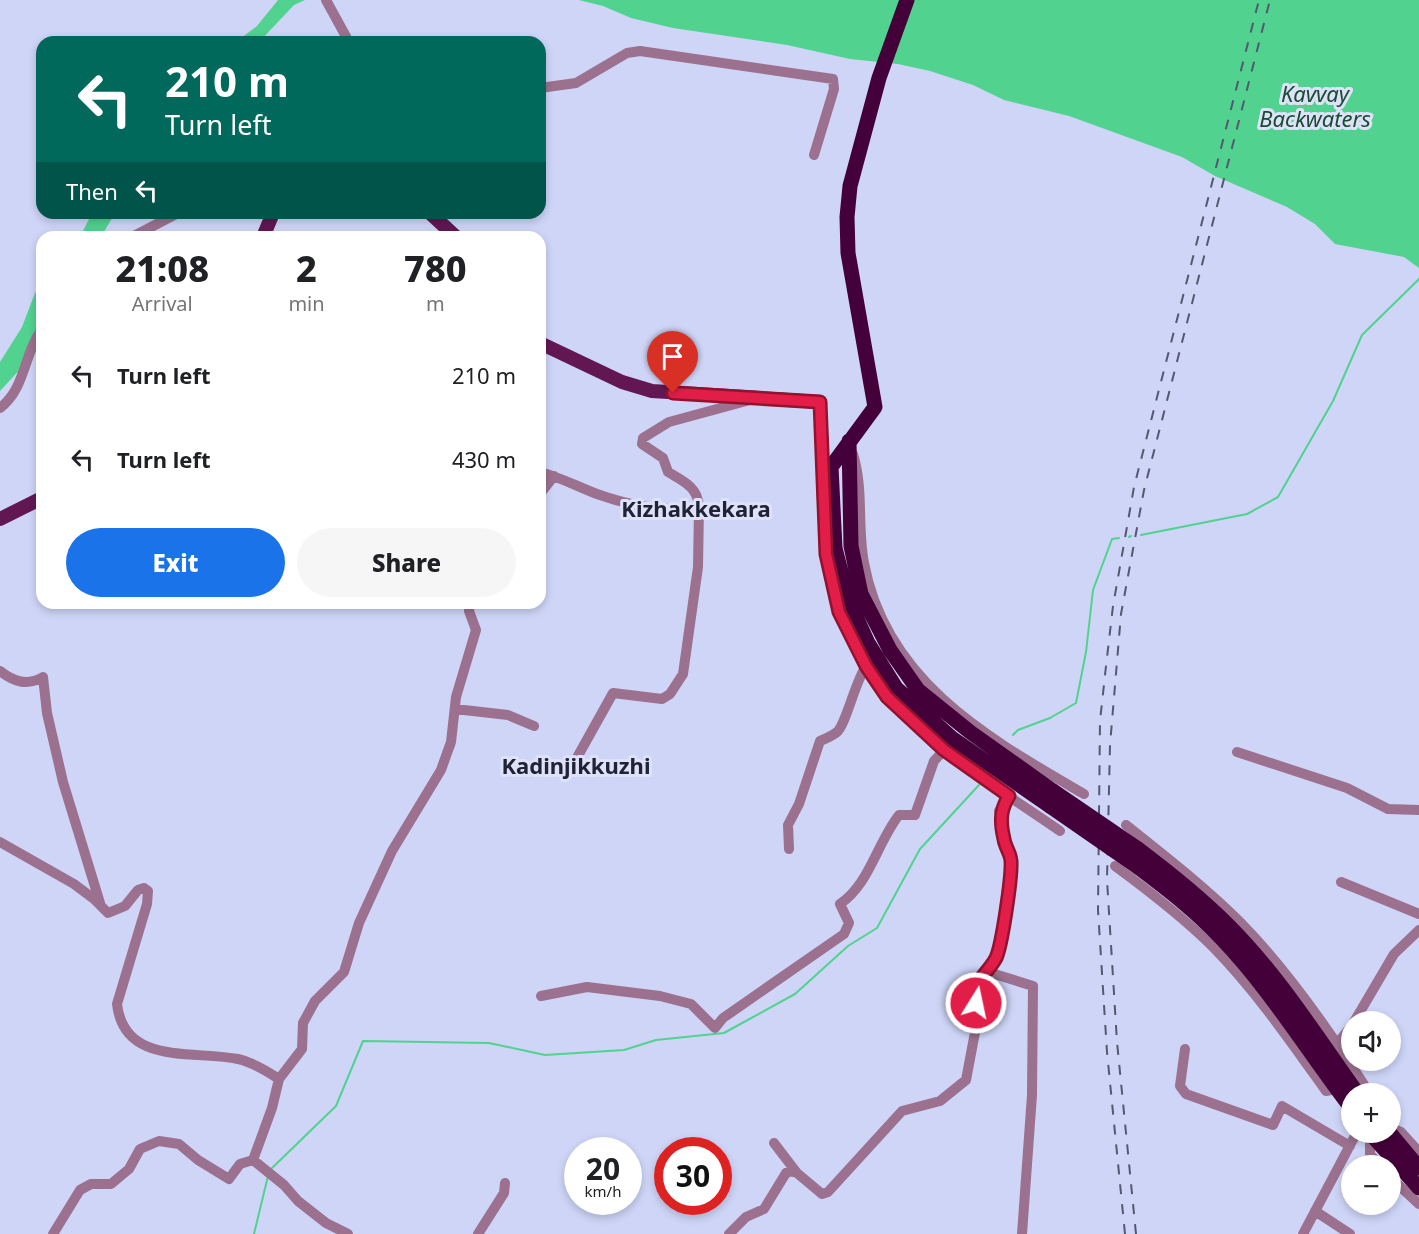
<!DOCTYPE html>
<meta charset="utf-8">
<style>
:root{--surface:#fff;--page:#f6f6f6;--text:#202124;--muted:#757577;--accent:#1a73e8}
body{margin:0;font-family:"Noto Sans",sans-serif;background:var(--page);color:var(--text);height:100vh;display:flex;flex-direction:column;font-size:22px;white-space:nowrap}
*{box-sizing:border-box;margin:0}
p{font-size:20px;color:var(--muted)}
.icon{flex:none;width:33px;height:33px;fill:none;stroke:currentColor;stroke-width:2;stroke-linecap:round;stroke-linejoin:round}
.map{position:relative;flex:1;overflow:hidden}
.details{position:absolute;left:36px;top:231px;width:510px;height:378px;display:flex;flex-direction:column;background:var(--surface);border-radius:18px;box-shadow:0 3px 9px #0003}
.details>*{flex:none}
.guide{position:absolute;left:36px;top:36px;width:510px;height:183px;border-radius:18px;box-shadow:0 3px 9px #0003;background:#00695c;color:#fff;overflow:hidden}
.buttons{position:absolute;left:1341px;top:1011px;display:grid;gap:12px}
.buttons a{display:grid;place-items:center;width:60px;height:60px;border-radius:50%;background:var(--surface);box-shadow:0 3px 9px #0003;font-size:30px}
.speed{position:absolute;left:564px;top:1137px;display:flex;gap:12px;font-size:30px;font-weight:700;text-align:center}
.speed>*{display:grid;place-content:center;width:78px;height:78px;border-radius:50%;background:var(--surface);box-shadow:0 3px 9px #0003;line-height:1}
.speed small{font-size:15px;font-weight:400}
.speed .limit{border:9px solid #d22;background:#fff;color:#111}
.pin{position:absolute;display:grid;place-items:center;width:51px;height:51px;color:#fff;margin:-62px -26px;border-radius:50% 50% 50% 0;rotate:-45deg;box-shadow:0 0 6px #0007}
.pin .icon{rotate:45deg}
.me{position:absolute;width:66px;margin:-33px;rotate:10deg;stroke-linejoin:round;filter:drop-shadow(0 0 4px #0008)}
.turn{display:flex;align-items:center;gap:21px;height:126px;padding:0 30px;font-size:27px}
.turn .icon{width:78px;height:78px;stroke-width:2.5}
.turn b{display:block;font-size:42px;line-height:51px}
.then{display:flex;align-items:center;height:57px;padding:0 30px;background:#0003;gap:12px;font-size:22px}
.eta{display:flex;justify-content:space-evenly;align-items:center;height:102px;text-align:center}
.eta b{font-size:36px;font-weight:800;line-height:42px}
.button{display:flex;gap:12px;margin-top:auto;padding:12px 30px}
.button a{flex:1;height:69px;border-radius:36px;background:var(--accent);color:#fff;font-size:24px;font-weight:800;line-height:69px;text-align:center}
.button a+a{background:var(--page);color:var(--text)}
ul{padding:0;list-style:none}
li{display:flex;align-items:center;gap:18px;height:84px;padding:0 30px}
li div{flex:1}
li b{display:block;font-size:22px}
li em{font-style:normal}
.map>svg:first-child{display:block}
.water{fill:#51d28f}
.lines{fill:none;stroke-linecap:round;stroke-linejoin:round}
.stream{stroke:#51d28f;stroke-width:2}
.minor{stroke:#9b718f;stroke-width:10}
.major{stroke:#621753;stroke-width:14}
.highway{stroke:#440039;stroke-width:15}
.rail{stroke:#545871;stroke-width:2;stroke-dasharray:10 10;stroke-linecap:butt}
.highway-bridge{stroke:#440039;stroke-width:15}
.route-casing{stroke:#92132f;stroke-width:15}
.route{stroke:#e11d48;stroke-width:10}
.labels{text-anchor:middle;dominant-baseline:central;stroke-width:6;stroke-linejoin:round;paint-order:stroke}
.water-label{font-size:22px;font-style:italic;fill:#194c31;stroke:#dee2f9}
.neighbourhood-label{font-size:22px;font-weight:bold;fill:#202338;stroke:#dee2f9}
</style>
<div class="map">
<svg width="1419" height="1234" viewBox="0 0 1419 1234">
<rect width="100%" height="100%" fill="#ced5f7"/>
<path class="water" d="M278,0H305L294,5L259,42H236L257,26Z
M579,0H1419V268L1404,257L1335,244L1315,224L1287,207L1215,176L1182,157L1069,116L1004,100L973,85L930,71L898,64L850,59L787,45L673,28L631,18L603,6Z
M92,213H115L101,237H80Z
M42,284V335L24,365L0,391V362L22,327L35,293Z"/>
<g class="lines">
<path class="stream" d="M1141,535L1247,514L1278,497L1333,401L1362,335L1419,279
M1129,537L1131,536
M1013,735L1018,730L1050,718L1076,703L1086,652L1093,590L1112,539L1119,538
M271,1169L336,1106L363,1041L489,1043L545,1055L624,1050L656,1040L724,1033L795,994L848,946L877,928L920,849L979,785
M254,1234L268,1176"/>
<path class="minor" d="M326,0L349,42
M540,88L576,83L627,53L640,51L833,79L834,89L814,155
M132,237L178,213
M820,402C821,452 820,503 826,553C831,599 856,663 887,698C936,752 1001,790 1060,831
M0,408C26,388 23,355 42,329
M853,454C864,490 857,527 864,563C886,682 988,738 1084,794
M540,472C560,477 578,487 597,494C627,505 667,513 699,507C698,487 683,481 668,472L663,458L642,444L643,438L669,422L750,400
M540,494L554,476
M0,671C14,682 27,686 43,677L47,713L63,782L100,903
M455,709L508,715L534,726
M1237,752L1347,788L1388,809L1419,810
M574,763L613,693L662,699L670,694L683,674L698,567L699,507
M1126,825C1166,857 1205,887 1241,923C1286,969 1333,1036 1368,1091L1367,1094
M0,842L74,884L94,899L108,913L125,906L138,890L144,888L148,891L147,904L117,1004C124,1066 194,1050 238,1059C252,1062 267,1071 279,1079
M789,849L788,825L799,804L820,741C825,739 832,736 837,732C846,724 855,682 866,666
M1115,866C1149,891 1183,917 1213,947C1256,991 1291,1042 1326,1091L1336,1089
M1341,882L1419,914
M988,972L998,955L1011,859L1004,839L999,811L1009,796
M541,996L587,987L660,996L691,1004L715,1028L723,1018L844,934L849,923L840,904C869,885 877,843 899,815H915L934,761L944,750
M1354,1022L1394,954L1419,930
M1337,1044L1352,1025
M1185,1049L1180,1086L1186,1094L1273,1125L1282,1106L1350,1146
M1390,1127L1401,1132L1419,1152
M1370,1133V1154L1380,1166
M774,1143L797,1173
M253,1160L284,1185L298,1201L326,1223L348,1234
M1390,1177L1419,1204
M1315,1211L1350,1234
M53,1234L80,1190L91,1184H111L129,1169L140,1149L159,1141L179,1144L198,1160L229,1179L240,1164L253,1160L272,1108L279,1079L302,1049L303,1023L315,1001L344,972L359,923L392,851L441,770L451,742L456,697L476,630L469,611L470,603
M478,1234L504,1193L505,1183
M729,1234L746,1217L764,1209L786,1173L791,1171L797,1173L822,1194L828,1192L902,1111L940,1101L966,1080L976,1027V1003L972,991L980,977L988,972L1033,986L1032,1095L1022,1234
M1303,1234L1357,1132"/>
<path class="major" d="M430,213L456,237
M263,237L273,213
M540,343L622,382L652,391L820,402
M0,519L42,498"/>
<path class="highway" d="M907,0L879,78L850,186L847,217L848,253L875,407L831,467L835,548L848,599L868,643L896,688L953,739L1050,806
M849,441L851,546L861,594L890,650L918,690L970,732L1053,791
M1138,849C1170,873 1201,898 1229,926C1278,975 1317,1037 1358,1094
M1138,867C1167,889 1196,911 1221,938C1271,990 1308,1052 1352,1109
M1369,1132L1419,1188
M1389,1132L1419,1168"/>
<path class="rail" d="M1125,1234L1107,1052L1098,910L1100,721L1106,666L1113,606L1134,487L1259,0
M1136,1234L1117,1042L1107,880L1110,745L1121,614L1144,490L1270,0"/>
<path class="highway-bridge" d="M1053,791L1138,849
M1050,806L1138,867"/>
</g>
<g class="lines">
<defs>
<path id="route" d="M673,393L820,402L826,554L839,612L866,666L887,697L944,750L1009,796C1000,810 1000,822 1004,839C1005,847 1011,854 1011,861C1012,877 1002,945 996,958C989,971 979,978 972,991L976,1003"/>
</defs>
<use href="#route" class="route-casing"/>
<use href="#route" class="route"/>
</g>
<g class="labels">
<g class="water-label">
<text x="1315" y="93">Kavvay<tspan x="1315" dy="25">Backwaters</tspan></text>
</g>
<g class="neighbourhood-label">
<text x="696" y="508">Kizhakkekara</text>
<text x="576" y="765">Kadinjikkuzhi</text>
</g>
</g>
</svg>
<div class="buttons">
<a><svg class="icon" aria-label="sound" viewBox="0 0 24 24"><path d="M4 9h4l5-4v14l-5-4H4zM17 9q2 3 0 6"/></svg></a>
<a>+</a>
<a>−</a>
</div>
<div class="speed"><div>20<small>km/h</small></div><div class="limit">30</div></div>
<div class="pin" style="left:673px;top:393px;background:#d93025"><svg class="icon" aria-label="arrive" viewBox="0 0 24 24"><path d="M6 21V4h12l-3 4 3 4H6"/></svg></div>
<svg class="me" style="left:976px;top:1003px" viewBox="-20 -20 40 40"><circle r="17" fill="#e11d48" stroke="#fff" stroke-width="3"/><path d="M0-11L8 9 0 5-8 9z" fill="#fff"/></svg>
<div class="guide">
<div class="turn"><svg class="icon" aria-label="left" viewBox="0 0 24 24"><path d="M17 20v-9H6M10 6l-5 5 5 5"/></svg><div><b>210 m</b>Turn left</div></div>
<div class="then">Then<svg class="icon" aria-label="left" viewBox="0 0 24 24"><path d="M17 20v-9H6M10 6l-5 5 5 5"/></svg></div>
</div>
<section class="details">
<div class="eta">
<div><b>21:08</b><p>Arrival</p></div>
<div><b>2</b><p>min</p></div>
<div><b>780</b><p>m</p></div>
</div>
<ul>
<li><svg class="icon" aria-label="left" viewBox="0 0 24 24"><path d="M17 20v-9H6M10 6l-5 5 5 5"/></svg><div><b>Turn left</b></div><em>210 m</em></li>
<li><svg class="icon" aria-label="left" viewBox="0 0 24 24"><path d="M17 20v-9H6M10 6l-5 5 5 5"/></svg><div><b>Turn left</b></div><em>430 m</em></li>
</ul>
<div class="button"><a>Exit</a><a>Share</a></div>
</section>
</div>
